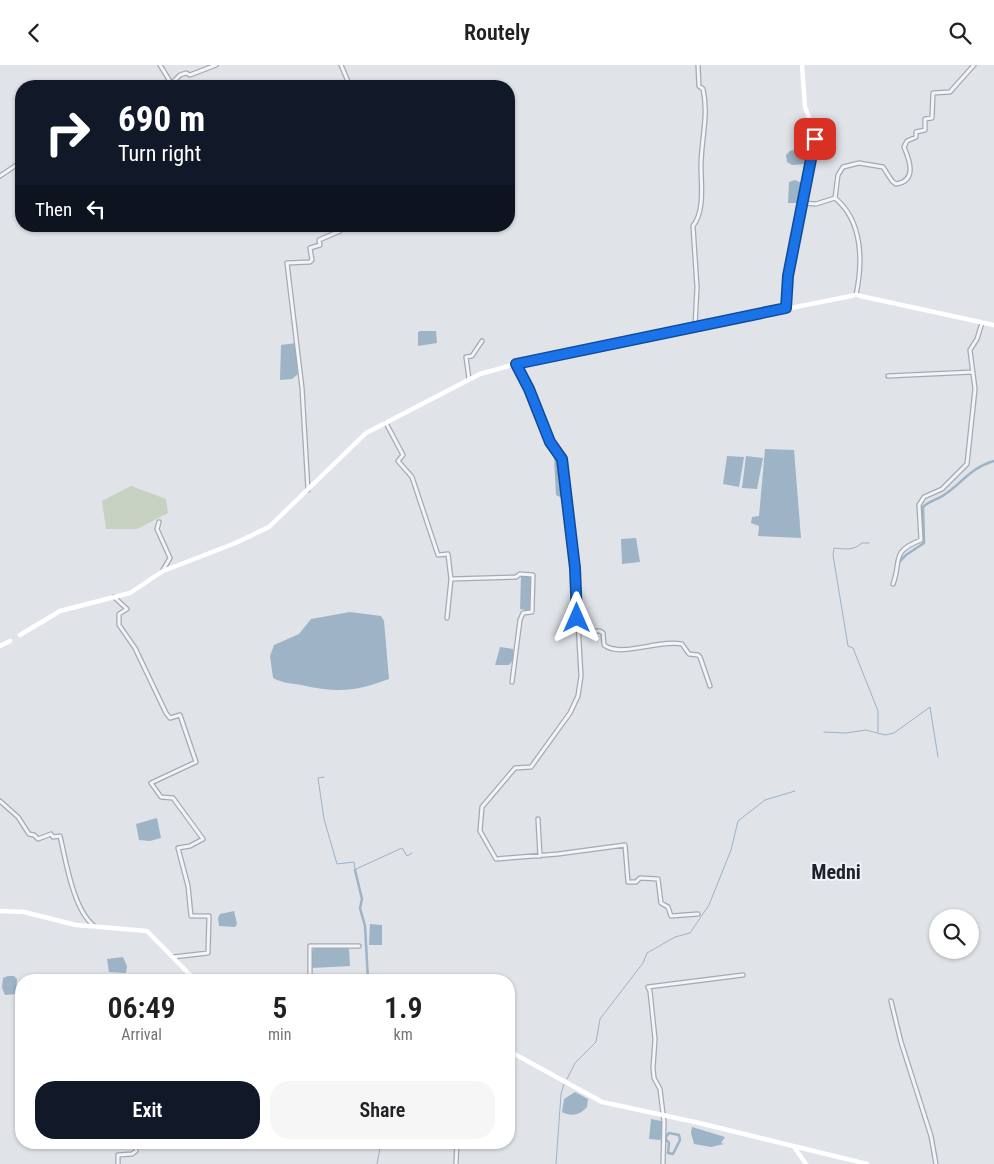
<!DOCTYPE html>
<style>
:root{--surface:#fff;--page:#f6f6f6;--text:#202124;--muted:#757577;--accent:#111827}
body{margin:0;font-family:"Roboto Condensed",sans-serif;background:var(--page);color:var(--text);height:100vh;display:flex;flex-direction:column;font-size:19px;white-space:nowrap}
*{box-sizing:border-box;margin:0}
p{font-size:16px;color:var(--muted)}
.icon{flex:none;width:28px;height:28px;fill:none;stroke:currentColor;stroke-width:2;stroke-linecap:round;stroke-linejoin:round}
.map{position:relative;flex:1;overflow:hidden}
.side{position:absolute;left:15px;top:909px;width:500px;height:175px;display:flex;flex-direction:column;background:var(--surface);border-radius:20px;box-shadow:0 1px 4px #0004}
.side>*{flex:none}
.guide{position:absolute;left:15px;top:15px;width:500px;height:152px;border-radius:20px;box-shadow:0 1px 4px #0004;background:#111827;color:#fff;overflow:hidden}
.controls{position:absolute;left:929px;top:844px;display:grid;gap:10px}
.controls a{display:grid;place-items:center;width:50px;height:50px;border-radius:50%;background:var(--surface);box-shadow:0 1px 4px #0004;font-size:25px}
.pin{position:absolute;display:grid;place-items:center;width:42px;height:42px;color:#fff;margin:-21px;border-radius:10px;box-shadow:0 2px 8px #0006}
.me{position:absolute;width:55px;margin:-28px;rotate:0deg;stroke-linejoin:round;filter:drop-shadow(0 0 4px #0008)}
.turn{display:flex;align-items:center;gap:18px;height:105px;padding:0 20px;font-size:22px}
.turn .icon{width:65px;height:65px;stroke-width:2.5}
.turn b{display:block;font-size:35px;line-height:42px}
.then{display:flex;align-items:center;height:48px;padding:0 20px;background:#0003;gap:10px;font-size:19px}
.eta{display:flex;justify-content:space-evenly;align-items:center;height:85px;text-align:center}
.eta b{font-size:30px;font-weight:600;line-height:35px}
.cta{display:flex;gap:10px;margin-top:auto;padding:10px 20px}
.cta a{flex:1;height:58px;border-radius:20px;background:var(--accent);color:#fff;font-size:20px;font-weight:600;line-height:58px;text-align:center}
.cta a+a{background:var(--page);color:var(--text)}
header{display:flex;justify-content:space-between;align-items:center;height:65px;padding:0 20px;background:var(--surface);font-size:22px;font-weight:600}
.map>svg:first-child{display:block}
.green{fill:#c6d1c1}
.water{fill:#9db3c6}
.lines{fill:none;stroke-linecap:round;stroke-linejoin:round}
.stream{stroke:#9db3c6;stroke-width:1}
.canal{stroke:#9db3c6;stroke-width:2.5}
.street-casing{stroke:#a5aab2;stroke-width:5.5}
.street{stroke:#f2f4f7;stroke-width:3}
.secondary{stroke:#fff;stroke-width:4.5}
.route-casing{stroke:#114b97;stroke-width:12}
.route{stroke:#1a73e8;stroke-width:9}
.labels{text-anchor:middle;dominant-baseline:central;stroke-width:4;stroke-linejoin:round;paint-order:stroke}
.quarter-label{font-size:20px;font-weight:bold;fill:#1c232f;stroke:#eff2f6}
</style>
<header><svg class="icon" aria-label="back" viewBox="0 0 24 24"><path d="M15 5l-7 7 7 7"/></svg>Routely<svg class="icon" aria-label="search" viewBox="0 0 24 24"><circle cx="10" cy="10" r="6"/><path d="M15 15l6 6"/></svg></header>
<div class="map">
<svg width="994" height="1099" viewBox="0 0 994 1099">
<rect width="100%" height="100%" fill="#e0e3e8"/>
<path class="green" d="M131,421L166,434L168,448L137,464H106L102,436Z"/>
<path class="water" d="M805,83L809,89L805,99L792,100L787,97L786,90L790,86Z
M795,115L804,119L801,123L799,138H788L789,117Z
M421,266H436L437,278L418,281V267Z
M296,278L298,309L292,314L280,315L281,280Z
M765,384L794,385L801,473L758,471L759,461L751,458L752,452L759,451Z
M727,391L744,392L739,422L723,419Z
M746,391L763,393L757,424L742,423Z
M554,392L560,394L565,430L562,433L556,430Z
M636,473L640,497L622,499L621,474Z
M521,511H532V546L520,544Z
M350,547L381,551L384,556L389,614C357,626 340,628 306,621C293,618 284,619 273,613L270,591L274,580L299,569L311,554Z
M500,582L513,584V595L509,600H495Z
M157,753L161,773L150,776L139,775L136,759Z
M234,846L237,859L235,862L219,861L218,853L220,849Z
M370,859L382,860V880H369Z
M339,882L349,884L350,901L312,903V886L315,883Z
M123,892L127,901L126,908L109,907L107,894Z
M8,911H14L17,914L16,929L5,930L2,923L3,913Z
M575,1027L588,1034L587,1042C580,1050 572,1052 562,1047L564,1034Z
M651,1054L661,1056C664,1061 664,1070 660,1075L649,1074Z
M692,1062L725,1072L721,1078L724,1079L711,1082L694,1079L691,1068Z"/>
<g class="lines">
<path class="stream" d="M869,478H862C853,486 845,484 834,483L833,490L848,581L853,583L878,646V667
M824,667L846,668L866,665L885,670L894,668L930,642L938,692
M324,712L318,713L324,754L337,799L354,797L355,805
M355,807L356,804L402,783L407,791L412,788
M567,1014L575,998L596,977L600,954L643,898L647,888L675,872L690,868L709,840L731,785L738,756L765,735L795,726
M377,1099L381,1078
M556,1099L561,1029L564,1019"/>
<path class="canal" d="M899,497L906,490L924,478L923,442C929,436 937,435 944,430C964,417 968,404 994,396
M355,805L362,834L360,843L365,861L368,915
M669,1068L679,1070L680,1075L673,1089L668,1088L669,1078L665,1073Z"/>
<defs>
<path id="street" d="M160,0L171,18
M341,0L350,21
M169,21L180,10L186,8L190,10L216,0
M0,111L21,97
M835,133C863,156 863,197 856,230
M802,138L816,139L835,133L838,110L843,102L859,98L883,102L892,116L896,119C917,116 910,96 904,82L907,76L916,72V67L925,65V54L932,53L933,28L950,27L974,0
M695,262L697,222L693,161C705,146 701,119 701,101C701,75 709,50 703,24L699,21L698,0
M516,299L529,324L550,377L562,394L575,503L581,611L578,631L570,648L531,702L515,703L482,742L480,766L496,794L558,789L625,780L628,817H636L640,813L658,814L661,838L668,842L671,851L698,849
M888,311L973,307
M469,314L466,292L472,291L482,276
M386,358L403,390L398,396L412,412L438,490L448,489L451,514L516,512L520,509L533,510L532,547L523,548L520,555L512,617
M308,425L302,323L287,198L310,197L312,195L310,183L320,180L319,175L340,166L338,161
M159,457L157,464L170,493L163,505
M893,519C902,495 890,487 921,475L919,440L924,432L942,424L967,399L975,324L970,285L977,274L982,258
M114,532L127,544L119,549V560L135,583L166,648L170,653L180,650L196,697L151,718L161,732L173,733L203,774L190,781L178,783L188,821L191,851H209L208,888L173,892
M447,553L451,514
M578,566H600L603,568L604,580C621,593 660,574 682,579L689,589L698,590L700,592L710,621
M0,736L18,752L29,769L34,770L38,774L51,769L53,772L60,771C66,796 73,844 94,861
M538,754L540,791
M310,915V881H359
M891,936L901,977L931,1071L936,1099
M118,1099V1090L132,1089L136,1086V1078
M456,1099L457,1078
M663,1099L664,1057L660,1024L654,1013L653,1003L655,974L650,926L648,922L743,910"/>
</defs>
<use href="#street" class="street-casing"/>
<use href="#street" class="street"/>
<path class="secondary" d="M786,243L788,211L815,74L813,63L805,42L802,0
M20,570L60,546L130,528L163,506L233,479L269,462L366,368L480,309L530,295L856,230L994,260
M0,581L10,576
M0,846L24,847L76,860L147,866L195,915
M509,986L602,1037L695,1057L867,1099
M794,1082L806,1099"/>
</g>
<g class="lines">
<defs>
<path id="route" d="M577,553L575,503L562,394L550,377L529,324L516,299L786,243L788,211L815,74"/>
</defs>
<use href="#route" class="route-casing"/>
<use href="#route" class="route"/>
</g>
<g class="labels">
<g class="quarter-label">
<text x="836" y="807">Medni</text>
</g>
</g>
</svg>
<div class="controls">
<a><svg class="icon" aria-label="search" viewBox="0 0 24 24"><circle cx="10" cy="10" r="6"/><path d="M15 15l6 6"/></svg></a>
</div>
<div class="pin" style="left:815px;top:74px;background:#d93025"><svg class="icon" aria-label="arrive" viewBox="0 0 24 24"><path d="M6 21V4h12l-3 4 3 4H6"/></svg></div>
<svg class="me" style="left:577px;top:553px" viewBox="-20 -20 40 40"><path d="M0-17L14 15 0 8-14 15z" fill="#1a73e8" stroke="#fff" stroke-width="4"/></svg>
<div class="guide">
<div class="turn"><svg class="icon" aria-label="right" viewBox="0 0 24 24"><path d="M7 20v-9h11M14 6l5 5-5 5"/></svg><div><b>690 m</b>Turn right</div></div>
<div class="then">Then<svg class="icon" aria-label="left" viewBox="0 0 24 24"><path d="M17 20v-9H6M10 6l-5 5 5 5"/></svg></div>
</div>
<section class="side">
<div class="eta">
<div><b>06:49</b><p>Arrival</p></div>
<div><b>5</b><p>min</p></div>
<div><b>1.9</b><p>km</p></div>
</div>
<div class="cta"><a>Exit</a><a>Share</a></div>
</section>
</div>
